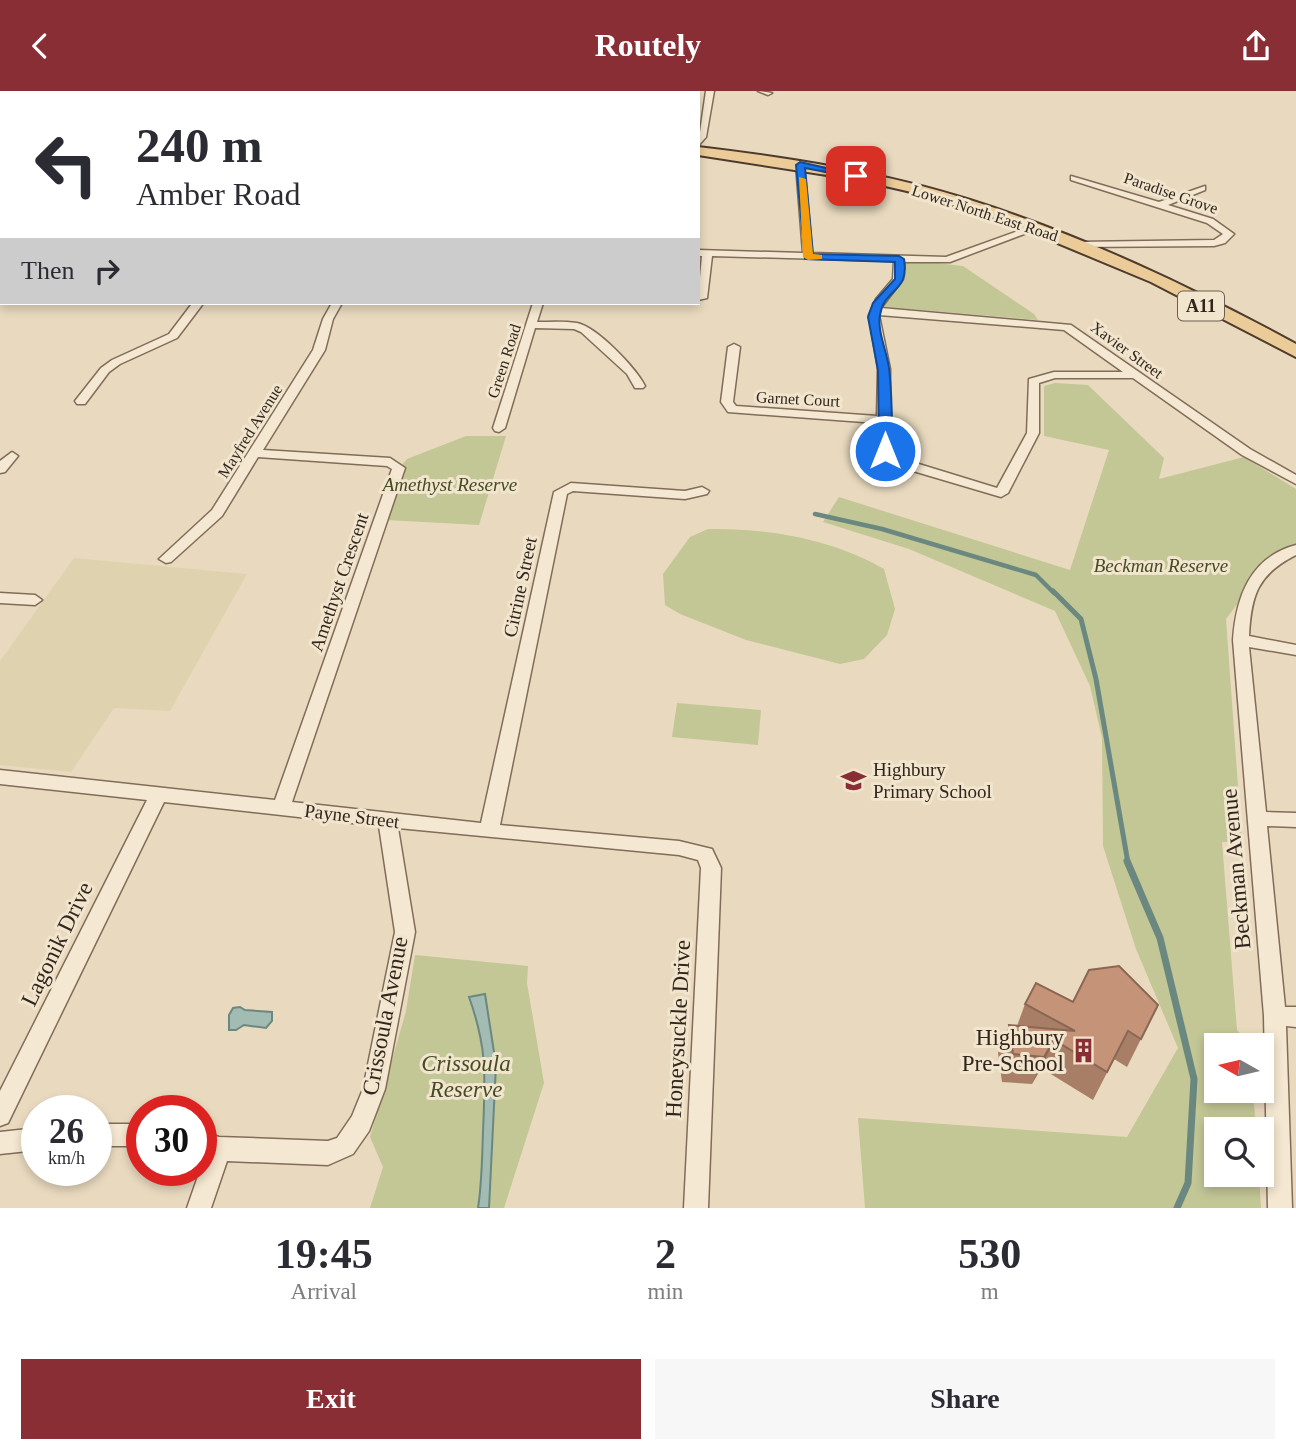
<!DOCTYPE html>
<style>
:root{--surface:#fff;--page:#f7f7f7;--text:#2b2b33;--muted:#7c7c81;--accent:#8a2e35}
body{margin:0;font-family:Georgia,serif;background:var(--page);color:var(--text);height:100vh;display:flex;flex-direction:column;font-size:26px;white-space:nowrap}
*{box-sizing:border-box;margin:0}
p{font-size:23px;color:var(--muted)}
.icon{flex:none;width:38px;height:38px;fill:none;stroke:currentColor;stroke-width:2;stroke-linecap:round;stroke-linejoin:round}
.map{position:relative;height:1117px;overflow:hidden}
.details{display:flex;flex-direction:column;background:var(--surface);flex:1}
.details>*{flex:none}
.hud{position:absolute;left:0px;top:0px;width:700px;height:214px;box-shadow:0 4px 10px #0003;background:#fff;color:var(--text);overflow:hidden}
.needle{width:46px;rotate:278deg}
.buttons{position:absolute;left:1204px;top:942px;display:grid;gap:14px}
.buttons a{display:grid;place-items:center;width:70px;height:70px;border-radius:0px;background:var(--surface);box-shadow:0 4px 10px #0003;font-size:35px}
.speed{position:absolute;left:21px;top:1004px;display:flex;gap:14px;font-size:35px;font-weight:700;text-align:center}
.speed>*{display:grid;place-content:center;width:91px;height:91px;border-radius:50%;background:var(--surface);box-shadow:0 4px 10px #0003;line-height:1}
.speed small{font-size:18px;font-weight:400}
.speed .limit{border:10px solid #d22;background:#fff;color:#111}
.pin{position:absolute;display:grid;place-items:center;width:60px;height:60px;color:#fff;margin:-30px;border-radius:14px;box-shadow:0 4px 10px #0006}
.me{position:absolute;width:77px;margin:-38px;rotate:0deg;stroke-linejoin:round;filter:drop-shadow(0 0 5px #0008)}
.turn{display:flex;align-items:center;gap:24px;height:147px;padding:0 21px;font-size:32px}
.turn .icon{width:91px;height:91px;stroke-width:2.5}
.turn b{display:block;font-size:49px;line-height:60px}
.then{display:flex;align-items:center;height:66px;padding:0 21px;background:#0003;gap:14px;font-size:26px}
.eta{display:flex;justify-content:space-evenly;align-items:center;height:119px;text-align:center}
.eta b{font-size:42px;font-weight:700;line-height:49px}
.action{display:flex;gap:14px;margin-top:auto;padding:14px 21px}
.action a{flex:1;height:80px;border-radius:0px;background:var(--accent);color:#fff;font-size:28px;font-weight:700;line-height:80px;text-align:center}
.action a+a{background:var(--page);color:var(--text)}
header{display:flex;justify-content:space-between;align-items:center;height:91px;padding:0 21px;background:var(--accent);color:#fff;font-size:32px;font-weight:700}
.map>svg:first-child{display:block}
.farmland{fill:#ded3ae}
.green{fill:#c3c695}
.water{fill:#a2bcb3;stroke:#6a887f;stroke-width:2}
.lines{fill:none;stroke-linecap:round;stroke-linejoin:round}
.stream-far2{stroke:#6a887f;stroke-width:4.5}
.stream-far1{stroke:#6a887f;stroke-width:5}
.stream{stroke:#6a887f;stroke-width:7}
.street-casing{stroke:#806c59;stroke-width:3}
.primary-casing{stroke:#4e3b2d;stroke-width:4}
.street{fill:#f5e8d2;fill-rule:evenodd}
.primary{fill:#ebcc99;fill-rule:evenodd}
.wall{fill:#a97e67}
.shaded-wall{fill:#8a6754}
.building{fill:#c59378;stroke:#8a6754;stroke-width:2}
.route{fill:#1a73e8;stroke:#114b97;stroke-width:2}
.slow{fill:#f59e0b}
.labels{text-anchor:middle;dominant-baseline:central;stroke-width:6;stroke-linejoin:round;paint-order:stroke}
.far-street-label{font-size:16px;fill:#31251c;stroke:#f1e5ce}
.shield{fill:#f1e5ce;stroke:#6b5f51;stroke-width:2}
.shield-label{font-size:18px;font-weight:bold;fill:#31251c}
.park-label{font-size:19px;font-style:italic;fill:#454c25;stroke:#f1e5ce}
.street-label{font-size:19px;fill:#31251c;stroke:#f1e5ce}
.poi-label{font-size:19px;fill:#31251c;stroke:#f1e5ce;text-anchor:start}
.near-street-label{font-size:23px;fill:#31251c;stroke:#f1e5ce}
.near-poi-label{font-size:23px;fill:#31251c;stroke:#f1e5ce;text-anchor:end}
.near-park-label{font-size:23px;font-style:italic;fill:#454c25;stroke:#f1e5ce}
</style>
<header><svg class="icon" aria-label="back" viewBox="0 0 24 24"><path d="M15 5l-7 7 7 7"/></svg>Routely<svg class="icon" aria-label="share" viewBox="0 0 24 24"><path d="M12 15V3M7 8l5-5 5 5M5 13v7h14v-7"/></svg></header>
<div class="map">
<svg width="1296" height="1117" viewBox="0 0 1296 1117">
<rect width="100%" height="100%" fill="#e9dabf"/>
<path class="farmland" d="M74,467L247,483L170,620L114,617L71,681L0,674V570Z"/>
<path class="green" d="M910,169L963,175L1034,223L1038,229L886,216L878,212L887,204L900,173Z
M1055,292L1088,294L1164,367L1159,388L1244,366L1296,398V455L1265,476L1226,528L1242,751H1222L1237,939L1250,954H1216V999H1253L1256,1038H1216V1083H1259L1261,1117H865L858,1027L1127,1046L1178,957L1136,858L1103,755L1102,647L1090,595L1055,520L909,458L823,431L839,406L1070,479L1109,359L1044,345V295Z
M466,345H506L479,434L386,429L405,382L399,377L407,368Z
M708,438C767,437 833,448 884,478L895,518L887,544L864,568L840,573L746,549L680,523L665,514L663,483L690,446Z
M677,612L761,619L758,654L672,646Z
M415,864L528,875L527,892L544,992L504,1117H370L383,1076L370,1046L406,920Z"/>
<path class="water" d="M485,903L496,974L489,1117H478C482,1092 482,1066 483,1041C485,987 488,959 469,906Z
M240,916L245,919L272,921V930L266,937L244,934L236,939H229V924L233,917Z"/>
<g class="lines">
<path class="stream-far2" d="M815,423L882,438L1036,484L1054,502"/>
<path class="stream-far1" d="M1053,500L1081,528L1096,588L1128,772"/>
<path class="stream" d="M1127,770L1160,847L1194,988L1188,1092L1177,1117"/>
<defs>
<path id="street" d="M24,0H32L23,2Z
M128,0H136L127,2Z
M706,0H714L706,46L698,55Z
M758,0L772,2L768,4Z
M800,72L804,74L812,162L946,166L1032,135L1040,137L950,171H904L903,188L881,217L1071,234L1250,358L1296,384V393L1242,364L1133,287H1055L1039,292V342L1008,402L1001,406L886,372L880,360L877,332L728,321L721,311L728,256L734,253L740,256L733,311L736,315L877,325L878,278L869,224L876,208L893,188L894,170L712,165L707,207L698,209L702,165H698V159L803,162L796,74ZM879,224L1064,239L1123,281H1054L1029,288L1027,342L997,397L896,366L890,338V278Z
M1071,85L1159,111L1205,95V99L1168,114L1213,128L1234,143L1225,152L1214,155L1076,156L1074,154L1079,151L1214,149L1223,143L1207,132L1071,89Z
M0,92H2L0,98Z
M0,138H2V144H0Z
M0,201H2V207H0Z
M190,212H201L202,214L177,247L120,273L109,281L85,313H77L75,310L101,277L112,269L169,243L191,214Z
M332,212H342L333,228L325,259L263,359L390,367L405,377L292,711L481,732L554,401L571,392L685,400L702,396L709,400L707,403L685,408L573,400L567,403L500,734L679,750L712,758L721,777L708,1117H684L701,777L698,769L679,764L398,737L415,841L385,998L369,1040L353,1063L328,1074L227,1070L211,1117H187L205,1065L201,1064V1041L219,1046L328,1050L337,1047L352,1025L363,998L395,841L379,735L164,711L8,1032L0,1035V1000L147,709L0,693V679L275,709L392,378L387,375L258,366L222,425L171,471L166,472L159,468L212,419L313,259L323,228Z
M533,212H543L537,231C550,231 564,230 577,232C597,236 636,277 645,295L643,297H635L627,283L581,241L574,238L535,237L505,337L499,341L495,340L493,337Z
M12,361L18,365L5,381L0,382V370Z
M1296,454V464C1258,483 1251,504 1249,545L1296,554V564L1249,556L1266,721L1296,722V736L1267,735L1285,916H1296V936L1286,935L1292,1117H1268L1264,925L1233,549C1236,506 1250,466 1296,454Z
M0,502L35,504L42,509L35,514L0,512Z
M96,1033H142V1055H96Z
M37,1037V1059L0,1063V1041Z"/>
<path id="primary" d="M341,0H356L358,2H342Z
M698,56C790,67 882,81 970,109C1084,145 1191,196 1296,253V266L1151,191L1007,131L907,100L859,89L698,64Z"/>
</defs>
<use href="#street" class="street-casing"/>
<use href="#primary" class="primary-casing"/>
<use href="#street" class="street"/>
<use href="#primary" class="primary"/>
</g>
<path class="wall" d="M1036,892L1141,948L1127,976L1114,968L1093,1009L1041,977L1032,993L1002,991L998,962L1009,934L1017,935L1025,913Z"/>
<path class="shaded-wall" d="M1054,949L1041,977L1032,993L1044,966Z"/>
<path class="building" d="M1119,875L1158,914L1141,948L1128,940L1107,981L1054,949L1044,966L1013,963L1009,934L1075,940L1025,913L1036,892L1073,911L1089,879Z"/>
<path class="route" d="M800,71L861,85L856,87L805,77L813,163L899,165L904,168C910,202 884,197 880,224C877,240 887,261 889,277C891,293 894,350 890,363H881L879,360L878,279L868,226L873,212L895,188V171L805,168L796,74Z"/>
<path class="slow" d="M799,86L806,88L813,163L822,164V168L808,169L803,166Z"/>
<defs>
<symbol id="school-bare" viewBox="-9 -9 18 18"><path d="M0-5L7-2L0 1L-7-2ZM-4 1L0 2.5L4 1V4Q0 6-4 4Z" fill="#8a2e35" stroke="#f1e5ce" stroke-width="2.5" paint-order="stroke"/></symbol>
<symbol id="building-bare" viewBox="-9 -9 18 18"><path d="M-4-6H4V6H1V3H-1V6H-4ZM-2.5-4.3h1.7v1.8h-1.7ZM.8-4.3h1.7v1.8H.8ZM-2.5-1h1.7V.8h-1.7ZM.8-1h1.7V.8H.8Z" fill="#8a2e35" stroke="#f1e5ce" stroke-width="2.5" paint-order="stroke"/></symbol>
</defs>
<g fill-rule="evenodd">
<use href="#school-bare" x="836" y="672" width="35" height="35"/>
<use href="#building-bare" x="1066" y="942" width="35" height="35"/>
</g>
<g class="labels">
<g class="far-street-label">
<text transform="translate(1171 102) rotate(19)">Paradise Grove</text>
<text transform="translate(985 122) rotate(18)">Lower North East Road</text>
<text transform="translate(1127 259) rotate(36)">Xavier Street</text>
<text transform="translate(504 270) rotate(-72)">Green Road</text>
<text transform="translate(798 308) rotate(3)">Garnet Court</text>
<text transform="translate(250 340) rotate(-58)">Mayfred Avenue</text>
</g>
<rect class="shield" x="1178" y="200.5" width="46" height="29" rx="5"/>
<g class="shield-label">
<text x="1201" y="215">A11</text>
</g>
<g class="park-label">
<text x="450" y="393">Amethyst Reserve</text>
<text x="1161" y="474">Beckman Reserve</text>
</g>
<g class="street-label">
<text transform="translate(339 491) rotate(-71)">Amethyst Crescent</text>
<text transform="translate(520 496) rotate(-78)">Citrine Street</text>
<text transform="translate(352 725) rotate(7)">Payne Street</text>
</g>
<g class="poi-label">
<text x="873" y="678">Highbury<tspan x="873" dy="22">Primary School</tspan></text>
</g>
<g class="near-street-label">
<text transform="translate(1236 778) rotate(-95)">Beckman Avenue</text>
<text transform="translate(57 853) rotate(-64)">Lagonik Drive</text>
<text transform="translate(385 925) rotate(-79)">Crissoula Avenue</text>
<text transform="translate(678 938) rotate(-87)">Honeysuckle Drive</text>
</g>
<g class="near-poi-label">
<text x="1064" y="946">Highbury<tspan x="1064" dy="26">Pre-School</tspan></text>
</g>
<g class="near-park-label">
<text x="466" y="972">Crissoula<tspan x="466" dy="26">Reserve</tspan></text>
</g>
</g>
</svg>
<div class="buttons">
<a><svg class="needle" viewBox="-14 -14 28 28"><path d="M0-13l5 13h-10z" fill="#e53935"/><path d="M0 13l5-13h-10z" fill="#7c7c81"/></svg></a>
<a><svg class="icon" aria-label="search" viewBox="0 0 24 24"><circle cx="10" cy="10" r="6"/><path d="M15 15l6 6"/></svg></a>
</div>
<div class="speed"><div>26<small>km/h</small></div><div class="limit">30</div></div>
<div class="pin" style="left:856px;top:85px;background:#d93025"><svg class="icon" aria-label="arrive" viewBox="0 0 24 24"><path d="M6 21V4h12l-3 4 3 4H6"/></svg></div>
<svg class="me" style="left:885px;top:360px" viewBox="-20 -20 40 40"><circle r="17" fill="#1a73e8" stroke="#fff" stroke-width="3"/><path d="M0-11L8 9 0 5-8 9z" fill="#fff"/></svg>
<div class="hud">
<div class="turn"><svg class="icon" aria-label="left" viewBox="0 0 24 24"><path d="M17 20v-9H6M10 6l-5 5 5 5"/></svg><div><b>240 m</b>Amber Road</div></div>
<div class="then">Then<svg class="icon" aria-label="right" viewBox="0 0 24 24"><path d="M7 20v-9h11M14 6l5 5-5 5"/></svg></div>
</div>
</div>
<section class="details">
<div class="eta">
<div><b>19:45</b><p>Arrival</p></div>
<div><b>2</b><p>min</p></div>
<div><b>530</b><p>m</p></div>
</div>
<div class="action"><a>Exit</a><a>Share</a></div>
</section>
